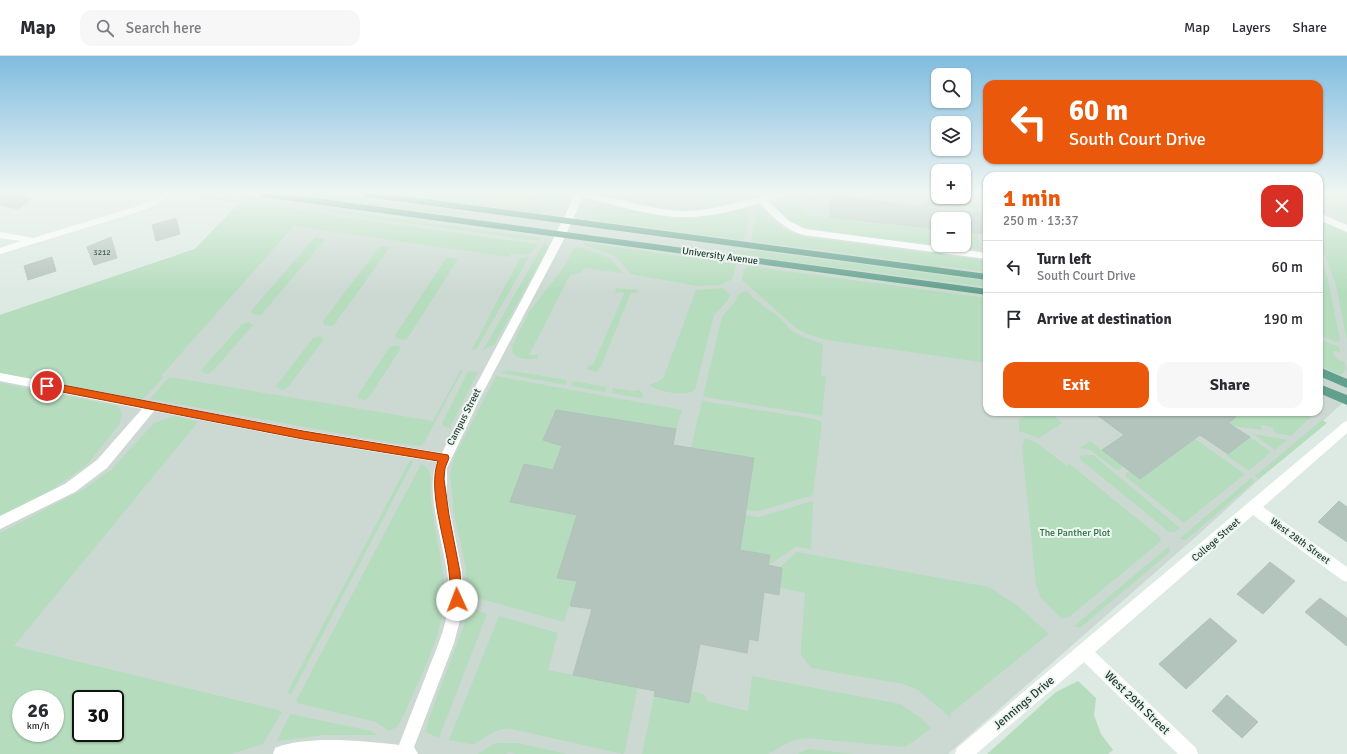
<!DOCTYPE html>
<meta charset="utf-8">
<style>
:root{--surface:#fff;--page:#f7f7f7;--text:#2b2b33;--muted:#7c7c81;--line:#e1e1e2;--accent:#ea580c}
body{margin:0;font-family:Signika,sans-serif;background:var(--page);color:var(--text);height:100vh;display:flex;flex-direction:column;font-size:15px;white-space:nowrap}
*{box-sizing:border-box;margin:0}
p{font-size:13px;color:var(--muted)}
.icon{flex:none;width:22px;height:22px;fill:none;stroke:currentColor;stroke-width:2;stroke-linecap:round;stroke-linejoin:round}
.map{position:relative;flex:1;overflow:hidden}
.side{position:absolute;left:983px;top:116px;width:340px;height:244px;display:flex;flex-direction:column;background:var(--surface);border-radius:12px;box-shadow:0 1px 3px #0004}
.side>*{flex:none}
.hud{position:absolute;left:983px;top:24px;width:340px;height:84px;border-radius:12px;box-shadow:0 1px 3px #0004;background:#ea580c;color:#fff;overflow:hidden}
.fabs{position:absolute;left:931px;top:12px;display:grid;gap:8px}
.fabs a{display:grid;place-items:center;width:40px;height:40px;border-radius:8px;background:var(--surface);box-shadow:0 1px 3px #0004;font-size:20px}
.speed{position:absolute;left:12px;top:634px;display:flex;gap:8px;font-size:20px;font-weight:700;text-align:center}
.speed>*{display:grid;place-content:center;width:52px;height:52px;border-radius:50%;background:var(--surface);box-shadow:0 1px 3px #0004;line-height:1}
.speed small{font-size:10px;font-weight:400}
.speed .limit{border:2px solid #111;border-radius:6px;background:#fff;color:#111}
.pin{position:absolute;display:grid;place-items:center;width:34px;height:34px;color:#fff;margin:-17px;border:2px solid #fff;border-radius:50%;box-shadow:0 1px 4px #0007}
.me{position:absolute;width:44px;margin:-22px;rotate:358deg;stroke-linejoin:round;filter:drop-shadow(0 0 3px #0008)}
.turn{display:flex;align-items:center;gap:14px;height:84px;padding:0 20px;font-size:18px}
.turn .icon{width:52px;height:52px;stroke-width:2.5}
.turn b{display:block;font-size:28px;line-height:34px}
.round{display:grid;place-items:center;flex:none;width:42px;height:42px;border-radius:12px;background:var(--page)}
.overview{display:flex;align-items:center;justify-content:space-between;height:68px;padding:0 20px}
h1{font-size:24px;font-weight:800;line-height:30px;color:var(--accent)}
.primary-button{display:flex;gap:8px;margin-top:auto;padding:8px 20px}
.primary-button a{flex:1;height:46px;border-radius:12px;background:var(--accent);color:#fff;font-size:16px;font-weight:800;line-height:46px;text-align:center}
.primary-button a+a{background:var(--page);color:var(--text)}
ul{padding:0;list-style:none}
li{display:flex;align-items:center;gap:12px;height:52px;padding:0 20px;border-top:1px solid var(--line)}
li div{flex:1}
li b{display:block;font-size:15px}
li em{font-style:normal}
header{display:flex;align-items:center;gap:24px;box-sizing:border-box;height:56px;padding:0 20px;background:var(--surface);border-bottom:1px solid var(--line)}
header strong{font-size:19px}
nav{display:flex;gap:22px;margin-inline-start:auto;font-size:14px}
.search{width:280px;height:36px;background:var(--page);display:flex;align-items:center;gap:10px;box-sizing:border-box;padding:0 14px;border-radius:12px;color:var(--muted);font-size:15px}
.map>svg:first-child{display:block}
.built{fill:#ccd9d2;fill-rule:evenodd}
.green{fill:#b5dcbd;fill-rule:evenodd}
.building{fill:#b3c4bc;stroke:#b0c3ba}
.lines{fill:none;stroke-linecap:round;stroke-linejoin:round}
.minor{fill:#fff;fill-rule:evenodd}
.major{fill:#61a08c;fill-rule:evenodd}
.route{fill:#ea580c;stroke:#983908}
.labels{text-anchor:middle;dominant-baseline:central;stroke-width:4;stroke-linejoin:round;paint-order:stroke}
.number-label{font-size:8px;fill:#445c54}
.street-label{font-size:10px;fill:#1f3931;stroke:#eef6f1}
.park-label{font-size:10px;fill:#287140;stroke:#eef6f1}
.near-street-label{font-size:12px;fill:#1f3931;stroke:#eef6f1}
</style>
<header>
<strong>Map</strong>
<div class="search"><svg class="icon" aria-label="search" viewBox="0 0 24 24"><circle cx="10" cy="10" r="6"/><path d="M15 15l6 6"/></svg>Search here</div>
<nav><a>Map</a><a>Layers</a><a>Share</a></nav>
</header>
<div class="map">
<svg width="1347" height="698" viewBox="0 0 1347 698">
<rect width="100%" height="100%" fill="#ddeae3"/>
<path class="built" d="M248,138H938V141H964V138H987V356H1319V138H1347V343L1199,478L948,698H0V259L195,193ZM938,163H964V189H938ZM21,643H55V677H21ZM81,643H115V677H81Z"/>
<path class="green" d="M177,138H191L225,142L324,157L332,160L538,188C530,201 524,199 511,198L509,201L294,170L161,320L164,321L143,343L0,317V259L195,193L239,147Z
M210,138L250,142L541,182L539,185L341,158L327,154Z
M288,138H324L462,156L472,159L438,158Z
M394,138H529L544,154L542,158Z
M536,138H562L554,153H550Z
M604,138C625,138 647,147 668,150C694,154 720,146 745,140V142L699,153L681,154L659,151Z
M627,138H739C721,143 702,148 683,148C664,148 646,142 627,138Z
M816,138H828L827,152C816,151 810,150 803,141Z
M912,138H938V141L918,150H913Z
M1322,138H1347V161L1321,147L1325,141Z
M794,144L810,159L814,161L817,159L938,173V189L872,182L808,172L792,166L784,160L775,148Z
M973,146L987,148V158L969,156L961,151Z
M603,149L675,162L705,160L751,151L744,183L742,184L599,165L592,162L590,158L591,153L596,150Z
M758,152H762L778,170L798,180L927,197L931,195L940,196L946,199L987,205V216L941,210L935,212L924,208L751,185Z
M1319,157L1347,171L1344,175L1347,177V285L1336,229L1328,207L1319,187Z
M964,176L978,177L980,194L963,192L959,193L938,189H964Z
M315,181L325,183L262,258L259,259L252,258L251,255Z
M544,187L546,188L548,192L498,282L495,288L483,294Z
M587,187L736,208L733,223L720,229L697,230L631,218L615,200L583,188Z
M380,190L390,191L334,269L331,270L324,269L323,265Z
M578,191L610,202L623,217L584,212L580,217L570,219L529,299H538L537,303H525L517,301L513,297L512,290L529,256L563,212L574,193Z
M729,194L760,195L987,225V231L728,197Z
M1319,199L1328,223L1340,284L1336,286L1319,279Z
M447,201L458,203L407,283L404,284L397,283L395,279Z
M529,201L479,289L476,294L472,293L520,202Z
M749,210L987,242V307L826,284L805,277L797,273L742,224L744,213Z
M616,232L638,234L637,236L631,237L601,310L597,316L586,313L588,310L593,309L624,238L623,236L615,237Z
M723,232L730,239L728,244L714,259L695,334C687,341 657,336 650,329L663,323L696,234Z
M746,235L768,254L777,259L792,275L803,281L823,288L821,320L826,321L822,360L705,341L703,340L722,261L736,244L738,239Z
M249,266L253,269L214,314L208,318L204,317L201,314L242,268Z
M320,280L324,283L289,330L284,334L279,333L276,330L313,282Z
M1319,283L1339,291L1340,296L1334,295L1333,298L1337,303L1344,306L1346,313L1341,319L1319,309Z
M397,289L401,292L370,340L365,344L360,343L357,340L390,291Z
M461,313L462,315L424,387L421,390L393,387L150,343L169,321L433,365Z
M507,314L567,324L566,329L501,317Z
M470,315L478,316L450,372L443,370L442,367L467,317Z
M496,320L682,354L676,373L555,354L543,384L562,390L553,414L527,409L510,446L597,463L591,480L571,477L557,522L577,525L564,566L470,540L467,535L466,512L454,458L450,417L455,399Z
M573,325L607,331L605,336L571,330Z
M0,327L118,350L122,358L119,369L86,410L57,430L18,453L0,461Z
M613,332L632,335L640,334L644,340L640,342L612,337Z
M702,345L815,363L822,366L813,439L759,455L746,454L691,392Z
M1032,356H1050L1062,367L1039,382L1019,375V364Z
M1205,356H1301L1312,360L1291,380L1275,377L1272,371L1261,369L1262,374L1233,370L1228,367L1236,361Z
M174,360L198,366L14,590L278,654L282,656L263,688L231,698H0V477L84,433L111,414L154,367ZM21,643H55V677H21ZM81,643H115V677H81Z
M1322,364L1327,367L1259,423L1255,420Z
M1253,378L1287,384L1275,394Z
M1250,381L1271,396L1249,415L1226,399Z
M1025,382L1037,387L1067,410L1070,408L1161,482L1160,486L1069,561L1062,563L1041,542L1036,528L1022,391Z
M1195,383L1245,418L1184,467L1126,421V418L1129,415L1140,423Z
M1090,385L1123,410L1119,414L1115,413L1090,394L1080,392Z
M1087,399H1093L1180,472L1174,476H1169L1081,404L1080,400Z
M410,404L413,406L291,639L287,637Z
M421,408C435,411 429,433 431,445C434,465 437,485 441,505C442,513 444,521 445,529C447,573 420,620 404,659L397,671L389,675L376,666L297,647V643Z
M1251,422L1255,425L1186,484L1179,483Z
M813,445L811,493L795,491L768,510L770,499L740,494L745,459L759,461Z
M1169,490L1170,496L1080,572L1074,570Z
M797,496L989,531L1018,550L1049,578L951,657L950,661L918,634L903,628L811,612L801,599V592L805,537L780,532L782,512H779Z
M472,552L487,558L439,682L426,676L429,662L464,569L467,554Z
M499,560L558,577L548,614L636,631L637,635L625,695L623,698L507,672L496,675L474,688H469L449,684Z
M752,620L900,648L921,662L931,672L916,684L904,691L805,682L791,685L768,698H642L654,640L689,647L692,635L705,639L707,645L748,655Z
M1078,625L1096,642L1094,659L1101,678L1113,694L1108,698H987L1056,636Z
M290,658L371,675L378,679H324L277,685Z
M500,687H518L567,698H516L510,696L506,698H478L493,688Z
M808,693L855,698H797Z"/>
<path class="building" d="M0,138H9L32,142L18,153L0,149Z
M832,139L918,150L938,141H946L969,156L987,158V178L964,176V163H938V173L830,161V144H832Z
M176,162L180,178L156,185L152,169Z
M111,181L117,202L94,209L87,191Z
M52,201L56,215L28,224L24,210Z
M556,354L676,373L673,389L754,402L740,494L770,499L768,509L782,512L779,539L764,536L758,585L749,583L747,597L700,588L689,647L654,640L655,635L573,619L592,553L570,550L577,525L557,522L577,459L510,446L524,408L553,414L562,390L543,384Z
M1093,356H1205L1236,361L1228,367L1250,381L1228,398L1200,379L1140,423L1102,394L1124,379Z
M1339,445L1347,451V486L1318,466Z
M1270,506L1295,525L1263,558L1237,538Z
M1320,542L1347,562V590L1305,556Z
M1210,562L1237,585L1186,633L1159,608Z
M1227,639L1258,666L1242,682L1212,655Z"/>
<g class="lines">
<path class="minor" d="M160,138H170L158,148L141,155L0,198V192L21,185L0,182V176L33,182L135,151L152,144Z
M575,138C612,138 646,154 683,155C719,156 752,138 787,138L786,140L768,145L789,165L805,173L987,197V203L804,179C785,174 773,161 760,147C736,154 711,161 685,161C651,161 616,149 583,141L562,187L480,342L447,412V441L462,515L464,541L463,552L454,587L414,691L418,698H273L275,692C307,679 364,685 399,689C409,662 420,636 430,609C439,587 448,565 449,542C451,504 422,438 437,406L303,384L154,355L107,412L75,436L0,473V460L65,428L97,404L142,353L0,325V317L303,374L442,397C484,309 534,226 575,138Z
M1319,157L1347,169V176L1319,164Z
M1347,365V377L1263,451L1347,511V526L1342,524L1253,459L1095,596L1196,692L1198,698H1178L1084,606L976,698H955L957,692L1343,367Z"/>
<path class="major" d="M259,138H285L987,233V239L263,141Z
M362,138H388L987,218V224L366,141Z
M1319,311L1347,323V332L1319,320Z
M1319,328L1347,339V349L1319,337Z"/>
</g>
<linearGradient id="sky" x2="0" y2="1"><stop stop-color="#7fbcdf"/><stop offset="0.58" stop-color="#f0f6f2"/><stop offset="1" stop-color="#f0f6f2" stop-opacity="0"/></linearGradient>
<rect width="1347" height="236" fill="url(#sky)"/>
<path class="route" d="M47,326L303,375L448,399L449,402L445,412L444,423L449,459L460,516L462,544L461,548L457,549L453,548L451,544C451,535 450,525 449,516C446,485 427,434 438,405L303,383L47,333L42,330Z"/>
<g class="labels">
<g class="number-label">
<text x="102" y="196">3212</text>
</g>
<g class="street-label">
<text transform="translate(720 200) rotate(8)">University Avenue</text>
<text transform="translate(464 361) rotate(-63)">Campus Street</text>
<text transform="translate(1216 484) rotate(-41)">College Street</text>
<text transform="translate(1300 485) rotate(36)">West 28th Street</text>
</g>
<g class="park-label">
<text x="1075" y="477">The Panther Plot</text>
</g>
<g class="near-street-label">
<text transform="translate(1024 647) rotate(-40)">Jennings Drive</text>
<text transform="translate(1137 647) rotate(44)">West 29th Street</text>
</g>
</g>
</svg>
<div class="fabs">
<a><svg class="icon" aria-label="search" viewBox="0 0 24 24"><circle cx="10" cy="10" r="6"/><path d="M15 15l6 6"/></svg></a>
<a><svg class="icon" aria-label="layers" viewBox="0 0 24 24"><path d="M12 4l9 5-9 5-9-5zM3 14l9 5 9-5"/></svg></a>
<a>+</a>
<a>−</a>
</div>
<div class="speed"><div>26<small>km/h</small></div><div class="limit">30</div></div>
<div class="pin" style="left:47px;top:330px;background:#d93025"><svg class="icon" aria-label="arrive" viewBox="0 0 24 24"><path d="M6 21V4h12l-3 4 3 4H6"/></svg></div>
<svg class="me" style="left:457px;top:544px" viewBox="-20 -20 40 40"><circle r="19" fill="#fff"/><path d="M0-13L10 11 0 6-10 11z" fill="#ea580c"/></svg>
<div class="hud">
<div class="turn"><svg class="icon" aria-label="left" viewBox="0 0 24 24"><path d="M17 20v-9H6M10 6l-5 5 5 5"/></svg><div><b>60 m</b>South Court Drive</div></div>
</div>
<section class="side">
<div class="overview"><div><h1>1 min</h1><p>250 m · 13:37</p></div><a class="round" style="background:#d93025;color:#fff"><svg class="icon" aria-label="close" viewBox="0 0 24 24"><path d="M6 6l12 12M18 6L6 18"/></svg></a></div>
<ul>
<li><svg class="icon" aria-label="left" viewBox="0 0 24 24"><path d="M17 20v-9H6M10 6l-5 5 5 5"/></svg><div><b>Turn left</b><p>South Court Drive</p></div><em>60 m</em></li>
<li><svg class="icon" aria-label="arrive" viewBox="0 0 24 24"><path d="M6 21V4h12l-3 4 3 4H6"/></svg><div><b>Arrive at destination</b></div><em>190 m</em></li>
</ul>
<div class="primary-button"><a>Exit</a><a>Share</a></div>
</section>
</div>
